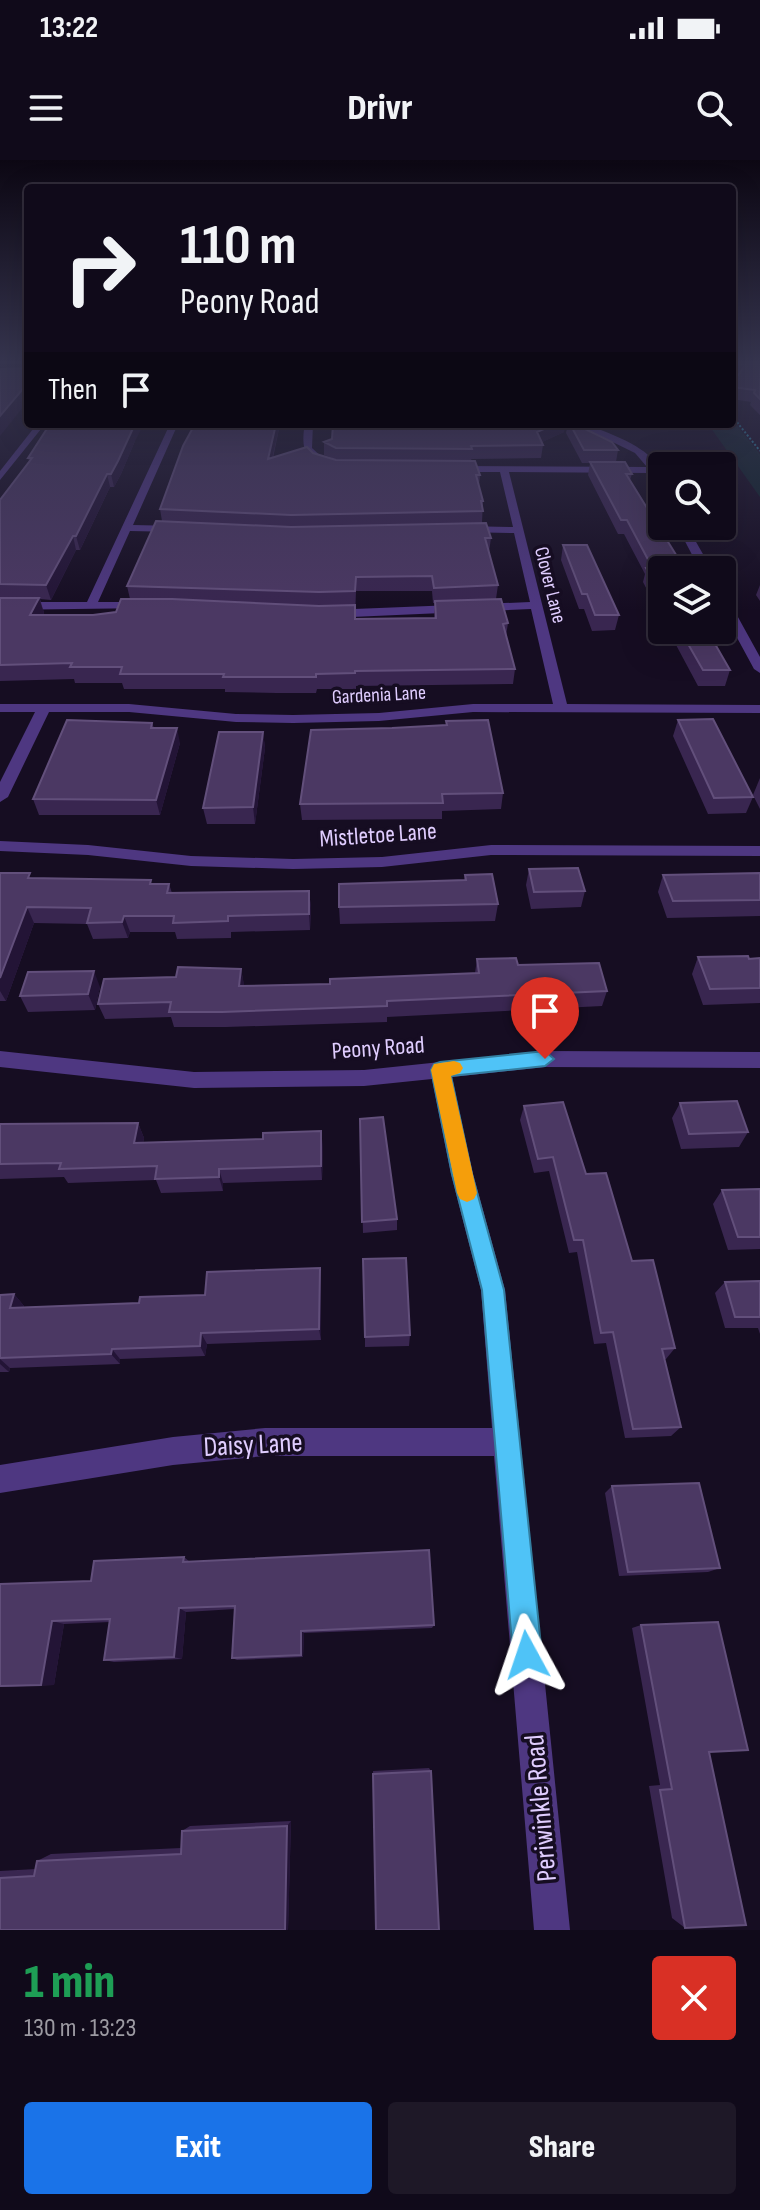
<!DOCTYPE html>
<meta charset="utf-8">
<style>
:root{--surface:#100a1a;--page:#1e1827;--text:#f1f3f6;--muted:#9c9aa2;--line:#302b39;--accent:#1a73e8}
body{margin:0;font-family:"Sofia Sans Condensed",sans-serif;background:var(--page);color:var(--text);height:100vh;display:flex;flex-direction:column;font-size:30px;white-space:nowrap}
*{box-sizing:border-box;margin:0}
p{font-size:26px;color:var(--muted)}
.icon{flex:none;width:44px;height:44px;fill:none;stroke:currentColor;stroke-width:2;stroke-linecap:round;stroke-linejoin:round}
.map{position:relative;height:1770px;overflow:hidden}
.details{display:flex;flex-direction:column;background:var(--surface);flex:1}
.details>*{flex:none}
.hud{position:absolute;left:24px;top:24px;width:712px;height:244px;border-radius:8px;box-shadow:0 8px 32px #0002,0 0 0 2px var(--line);background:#100a1a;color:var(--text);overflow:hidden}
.buttons{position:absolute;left:648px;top:292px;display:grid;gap:16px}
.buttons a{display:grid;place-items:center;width:88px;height:88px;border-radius:8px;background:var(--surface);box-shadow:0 8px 32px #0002,0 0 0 2px var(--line);font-size:40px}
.pin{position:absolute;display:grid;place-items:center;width:68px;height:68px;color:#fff;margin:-82px -34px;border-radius:50% 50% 50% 0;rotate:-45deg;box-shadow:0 0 8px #0007}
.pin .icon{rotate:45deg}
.me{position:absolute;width:88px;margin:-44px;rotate:355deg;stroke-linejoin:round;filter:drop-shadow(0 0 6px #0008)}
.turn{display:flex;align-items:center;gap:28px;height:168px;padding:0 24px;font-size:36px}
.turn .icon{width:104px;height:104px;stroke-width:2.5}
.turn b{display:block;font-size:56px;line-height:68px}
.then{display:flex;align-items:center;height:76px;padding:0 24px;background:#0003;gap:16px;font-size:30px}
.round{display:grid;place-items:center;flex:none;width:84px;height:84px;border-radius:8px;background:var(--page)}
.headline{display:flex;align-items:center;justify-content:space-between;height:136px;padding:0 24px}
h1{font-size:48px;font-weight:800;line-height:60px;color:#1e9e55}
.button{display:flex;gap:16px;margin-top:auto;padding:16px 24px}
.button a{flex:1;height:92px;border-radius:8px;background:var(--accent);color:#fff;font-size:32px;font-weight:800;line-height:92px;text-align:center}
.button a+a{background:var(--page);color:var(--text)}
.status{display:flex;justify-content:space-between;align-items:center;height:56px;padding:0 40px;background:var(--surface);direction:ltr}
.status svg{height:22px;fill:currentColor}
header{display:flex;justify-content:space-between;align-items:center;height:104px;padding:0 24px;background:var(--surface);font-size:36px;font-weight:800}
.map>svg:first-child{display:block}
.green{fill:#10252c}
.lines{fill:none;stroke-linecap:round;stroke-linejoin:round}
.path{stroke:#2c98b5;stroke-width:2;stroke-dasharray:2 2;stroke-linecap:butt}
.street{fill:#4e3781;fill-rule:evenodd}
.wall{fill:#392650;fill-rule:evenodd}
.shaded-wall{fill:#231436}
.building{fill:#4b3863;stroke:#624f7b;stroke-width:2}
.route{fill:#4fc3f7;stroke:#337fa1;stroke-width:2}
.slow{fill:#f59e0b}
.labels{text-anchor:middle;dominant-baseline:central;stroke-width:7;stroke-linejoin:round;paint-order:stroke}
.far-street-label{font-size:20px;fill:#e0cdff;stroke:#160d22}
.street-label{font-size:24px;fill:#e0cdff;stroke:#160d22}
.near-street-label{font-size:28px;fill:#e0cdff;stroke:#160d22}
</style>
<div class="status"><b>13:22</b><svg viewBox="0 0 49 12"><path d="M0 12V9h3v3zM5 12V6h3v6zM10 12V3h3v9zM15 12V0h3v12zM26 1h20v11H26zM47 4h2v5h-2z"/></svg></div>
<header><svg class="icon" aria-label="menu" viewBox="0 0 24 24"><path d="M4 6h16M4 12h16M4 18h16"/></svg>Drivr<svg class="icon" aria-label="search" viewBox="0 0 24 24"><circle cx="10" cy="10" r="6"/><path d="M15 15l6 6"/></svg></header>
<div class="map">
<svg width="760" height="1770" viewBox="0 0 760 1770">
<rect width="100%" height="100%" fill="#160d22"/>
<path class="green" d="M732,259L760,294V337L708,264H732Z"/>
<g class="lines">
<path class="path" d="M732,256L760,291"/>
<path class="street" d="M37,264H45L0,320V311Z
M170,264H178L133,365L178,366L183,369L178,372L130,371L98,442H145L151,446L149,448L0,450V442H87Z
M305,264H313L312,288L327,302V306C303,305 301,283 305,264Z
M576,264C592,264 639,284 650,297C658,307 662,319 662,332L649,313L509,312L567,544L760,545V553L473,552L379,561L293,563L236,562L129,552H49L8,637L0,642V622L35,552H0V544H129L236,554L293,555L379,553L473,544H553L531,449L329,458L323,454L329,450L530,442L514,373L462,372L457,369L462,366L513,367L500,312H451L446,309L451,306L647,307L635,293Z
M677,366H687L712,410H700Z
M722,436L728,439L760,497V513L754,509L722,450Z
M0,681L88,685L191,696L293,699L382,697L491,685L760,686V696L491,695L382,707L293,709L191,706L88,695L0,691Z
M0,891L194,912L364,910L545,891L760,892V908L545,907L452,917L473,1014L505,1130L570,1770H534L494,1296H265L173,1305L0,1333V1305L173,1277L265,1268H492L481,1130L451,1014L432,919L364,926L194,928L0,907Z"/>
</g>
<path class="wall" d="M760,202V255L750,245L751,242L732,239V224L738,215H732V204Z
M280,264L273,298L313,293L332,298L324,295V282L332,279L333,264H565L564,272L542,282L543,285L541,298L471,299L480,315L479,326L483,341L482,363L491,378L489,392L498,425L496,439L508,463L506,476L515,509L513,524L356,526V529H317L316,533H277L225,532V529H124L122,523H75L74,519L0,521V340L29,301L28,298L135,281L121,314L114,327H110L80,390H76L51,440L40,439L44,453L43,455H93L116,452L130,439L127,426L162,361L160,349ZM356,431H432L433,443H435L434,458L355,459Z
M568,264H575L618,290L616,302L632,314L630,320L678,398L677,404L662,410V459L643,422L645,414L624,374H618L588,315L590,303H582L566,273Z
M563,385L619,455L615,470L592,471L584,449H579L561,400Z
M760,425V441L756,435Z
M668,470H707L730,510L725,526H698Z
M678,560L753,637L746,653L708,654L673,576Z
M446,561L503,633L501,649L442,651V659L302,660L300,644L392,568L446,565Z
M152,563L154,568L180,583L160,655H39L33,639Z
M263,572L265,588L255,664H207L203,648Z
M760,618V649L753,635Z
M529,709L585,731L581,747L531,749L526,725Z
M0,713L33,718L169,724L172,733L309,731L311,748L310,770L231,772V778L177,779L175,772H130L128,778L93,779L87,764L34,763L6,841H0Z
M760,713V756L667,758L658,732L663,715Z
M465,715L498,744L495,761L340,764L339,747L464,720Z
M698,797L760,798V843L703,845L692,814Z
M477,799L518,805L607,831L602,846L387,857V862L226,867H174L171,857L105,859L98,844L176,817L241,809L244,826L330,824L475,813Z
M100,827L95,850L28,852L20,836Z
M680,943L748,972L739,987L681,989L672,958Z
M524,946L586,1014L632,1101L675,1188L666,1199H664L681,1267L671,1276L625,1278L606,1183L594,1184L577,1092L569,1093L549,1011L534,1013L520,960Z
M360,959L397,1059V1070L363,1073Z
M138,963L144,978L143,983L323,986L322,1020L223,1023V1031L161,1033L156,1020L68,1023L64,1017L0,1019V964Z
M760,1029V1089L728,1090L713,1044L722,1030Z
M321,1120V1180L207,1184L205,1196L120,1199V1204L10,1208L9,1212H0V1135L14,1134L24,1146V1147L139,1143Z
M760,1121V1174L758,1168H725L715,1133L725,1122Z
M410,1175L409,1186L365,1187V1177Z
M612,1326L720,1408L708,1412L619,1416L605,1333Z
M184,1397L190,1402L434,1465L432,1468L304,1473L303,1497L237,1500L232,1498L235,1449L186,1452L182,1499L114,1502L104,1500L110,1462L64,1464L54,1525L0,1527V1424L91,1421Z
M641,1465L709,1592L685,1768L672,1758L649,1626L660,1625L632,1468Z
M429,1608L431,1611L376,1770L373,1611Z
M291,1661L288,1770H0V1711L36,1709L37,1701L51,1694L181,1688L182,1671L190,1666Z"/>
<path class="shaded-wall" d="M28,223V241L0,276V256Z
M135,264H144L135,281L121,314L114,327L111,314Z
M276,264H280L269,312L268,299Z
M555,264H565L564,272L536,285L537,272Z
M107,314L110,327L80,390L76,376Z
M73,376L76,390L51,440L46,425Z
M39,438L44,453L35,470L30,455Z
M177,568L180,583L160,655L156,640Z
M263,572L265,588L255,664L253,647Z
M309,731L311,748L310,770L309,754Z
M27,747L34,763L6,841L0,831V818Z
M124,756L130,772L128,778L122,762Z
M241,809L244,824L242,842L239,826Z
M94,811L100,827L95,850L88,834Z
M138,963L144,978L140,997L134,983Z
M321,971L323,986L322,1020L321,1006Z
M219,1009L223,1023V1031L219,1017Z
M320,1108L321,1120V1180L319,1169Z
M14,1134L24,1146L21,1159L10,1148Z
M201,1173L207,1184L205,1196L200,1186Z
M112,1189L120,1199V1204L111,1194Z
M0,1199L10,1208L9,1212L0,1204Z
M179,1448L186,1452L182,1499L174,1497Z
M52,1461L64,1464L54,1525H41Z
M301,1471L304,1473L303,1497L301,1495Z
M291,1661L288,1770H285L287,1666Z"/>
<path class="building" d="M732,202H760V239L754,233L755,230L732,227V224L746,204H732Z
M28,208V223L0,256V209Z
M50,264H135L118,301L111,314H107L76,376H73L46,425L0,424V340L32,298H28Z
M195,264H276L268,299L307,287L313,293L336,300L475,301L480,315H476L483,341H481L483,351L291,355L160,349L183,286Z
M333,264H555L537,272L543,285L471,286L472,289L336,288L324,282L332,279Z
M570,264H575L612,282L618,290H584Z
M590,302H625L632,314H626L678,398H673L680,410H662V436L646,408L652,407L627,360H621Z
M156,361L291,367L486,363L491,378H485L498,425L434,428L432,416L356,417L355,431L319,432L127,426Z
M563,385H587L619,455H595L587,434H582Z
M0,438H39L30,455H93L116,452L121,439H172L319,446L355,445V459L436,458L435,441L501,439L508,463L503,464L515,509L355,511V513L316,514V517H223L224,514H120L122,507H70L72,503L0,505Z
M680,470H707L730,510H703Z
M713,559L753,637L714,638L678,560Z
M67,560L152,563L151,568H177L156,640L33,639Z
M488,560L503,633L442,634L443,643L300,644L311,570L392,568L447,565L446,561Z
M219,572H263L253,647L203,648Z
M578,708L585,731L534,732L529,709Z
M0,713H30L28,718L151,720L150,724H169L167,733L309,731V754L228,756V761L173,763L174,756H124L122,762L87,763L91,748L27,747L0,818Z
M760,713V740L673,741L663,715Z
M492,714L498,744L339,747V724L466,720L465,715Z
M748,796L749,799L760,798V828L710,829L698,797Z
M516,798L518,805L599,803L607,831L387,841V846L222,852H169L171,842L98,844L104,819L176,817L178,807L241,809L239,826L330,824V819L479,813L477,799Z
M94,811L88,834L20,836L28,812Z
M737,941L748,972L689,974L680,943Z
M563,942L586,1014L606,1013L632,1101L653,1100L675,1188L662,1189L681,1267L633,1269L613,1172L601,1173L583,1080H574L553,997L538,999L524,946Z
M383,957L397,1059L362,1062L360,959Z
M138,963L134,983L263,979V973L321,971V1006L219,1009V1017L155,1019L157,1006L59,1009L61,1003L0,1004V964Z
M760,1029V1077H738L722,1030Z
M406,1098L410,1175L365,1177L363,1099Z
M320,1108L319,1169L201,1173L200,1186L112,1189L111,1194L0,1198V1135L14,1134L10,1148L139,1143L140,1137L205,1135L207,1112Z
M760,1121V1157H735L725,1122Z
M699,1323L720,1408L628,1412L612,1326Z
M429,1390L434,1465L301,1471V1495L232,1498L235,1446L179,1448L174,1497L104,1500L110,1459L52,1461L41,1525L0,1526V1424L91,1421L94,1401L184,1397L183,1402Z
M718,1462L748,1590L709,1592L746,1765L685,1768L660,1630L672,1629L641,1465Z
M431,1611L439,1770H376L373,1614Z
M287,1666L285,1770H0V1718L34,1716L37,1701L181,1694L182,1671Z"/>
<linearGradient id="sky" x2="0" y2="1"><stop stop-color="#0c0713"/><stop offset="0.45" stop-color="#36354f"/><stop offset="1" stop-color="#36354f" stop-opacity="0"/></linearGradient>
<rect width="760" height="450" fill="url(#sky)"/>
<path class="route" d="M545,891L554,899L545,906L451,916L472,1014L504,1130L542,1495L538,1505L527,1510L517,1505L513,1495L482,1130L452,1014L431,910L434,904L440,902Z"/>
<path class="slow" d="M454,901L460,903L463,908L460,913L451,916L477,1033L474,1039L467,1042L460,1039L457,1033L431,910L434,904Z"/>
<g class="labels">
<g class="far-street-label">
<text transform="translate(550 425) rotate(76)">Clover Lane</text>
<text transform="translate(379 535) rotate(-3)">Gardenia Lane</text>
</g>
<g class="street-label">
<text transform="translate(378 675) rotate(-4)">Mistletoe Lane</text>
<text transform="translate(378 888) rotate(-4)">Peony Road</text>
</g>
<g class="near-street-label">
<text transform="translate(253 1285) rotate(-3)">Daisy Lane</text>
<text transform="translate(541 1648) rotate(-95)">Periwinkle Road</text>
</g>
</g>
</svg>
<div class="buttons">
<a><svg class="icon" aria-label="search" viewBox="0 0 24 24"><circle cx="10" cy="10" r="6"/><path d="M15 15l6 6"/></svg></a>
<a><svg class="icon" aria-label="layers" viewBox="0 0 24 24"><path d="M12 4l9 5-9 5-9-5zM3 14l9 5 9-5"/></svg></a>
</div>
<div class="pin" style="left:545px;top:899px;background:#d93025"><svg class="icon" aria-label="arrive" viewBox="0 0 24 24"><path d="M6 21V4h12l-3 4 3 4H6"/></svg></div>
<svg class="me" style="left:527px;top:1495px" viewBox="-20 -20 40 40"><path d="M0-17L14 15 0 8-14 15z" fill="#4fc3f7" stroke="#fff" stroke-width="4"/></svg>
<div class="hud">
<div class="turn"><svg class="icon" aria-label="right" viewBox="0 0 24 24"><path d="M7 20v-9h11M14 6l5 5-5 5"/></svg><div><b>110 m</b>Peony Road</div></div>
<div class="then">Then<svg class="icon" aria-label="arrive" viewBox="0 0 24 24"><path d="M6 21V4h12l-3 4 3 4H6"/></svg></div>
</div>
</div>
<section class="details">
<div class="headline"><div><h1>1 min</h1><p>130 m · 13:23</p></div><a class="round" style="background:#d93025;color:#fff"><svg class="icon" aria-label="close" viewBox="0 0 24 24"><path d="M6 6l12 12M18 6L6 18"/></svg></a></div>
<div class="button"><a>Exit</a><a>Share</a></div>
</section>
